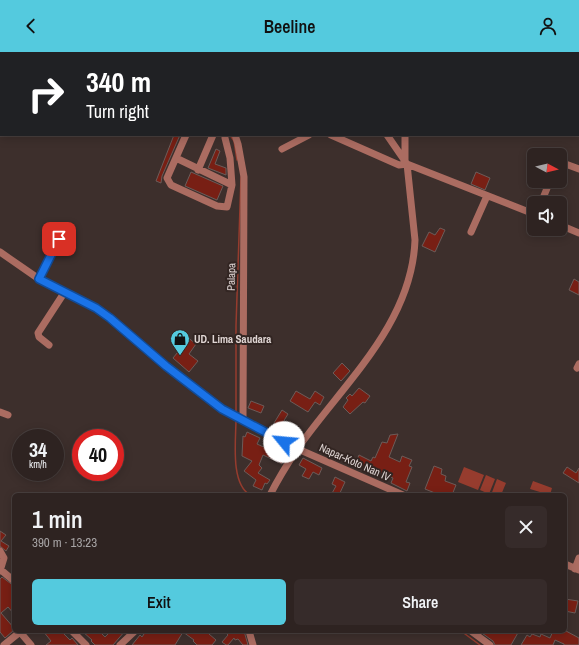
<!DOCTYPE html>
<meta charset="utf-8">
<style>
:root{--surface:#2e2321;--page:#362b2a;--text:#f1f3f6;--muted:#a7a4a5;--line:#49403f;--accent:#54cade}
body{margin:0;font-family:"Archivo Narrow",sans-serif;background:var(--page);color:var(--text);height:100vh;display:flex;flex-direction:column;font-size:15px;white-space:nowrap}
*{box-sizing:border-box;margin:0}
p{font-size:13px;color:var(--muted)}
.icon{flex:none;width:22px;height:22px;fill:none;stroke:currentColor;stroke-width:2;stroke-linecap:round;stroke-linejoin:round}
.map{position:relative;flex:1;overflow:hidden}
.details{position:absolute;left:12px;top:441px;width:555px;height:140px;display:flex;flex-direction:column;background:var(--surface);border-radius:6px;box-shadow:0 2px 10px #0003,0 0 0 1px var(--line)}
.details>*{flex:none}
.guide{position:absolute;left:0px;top:0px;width:579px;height:84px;box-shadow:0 2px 10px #0003,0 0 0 1px var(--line);background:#202124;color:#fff;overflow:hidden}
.needle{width:26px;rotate:97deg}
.controls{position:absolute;left:527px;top:96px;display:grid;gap:8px}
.controls a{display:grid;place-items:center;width:40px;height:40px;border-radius:6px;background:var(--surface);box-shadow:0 2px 10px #0003,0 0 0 1px var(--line);font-size:20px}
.speed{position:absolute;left:12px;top:377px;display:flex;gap:8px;font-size:20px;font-weight:700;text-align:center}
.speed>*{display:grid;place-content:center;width:52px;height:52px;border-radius:50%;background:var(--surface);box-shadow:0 2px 10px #0003,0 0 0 1px var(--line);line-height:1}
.speed small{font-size:10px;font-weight:400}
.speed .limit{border:6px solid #d22;background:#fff;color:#111}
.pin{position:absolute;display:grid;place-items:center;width:34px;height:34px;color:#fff;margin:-17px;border-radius:8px;box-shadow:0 2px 6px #0006}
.me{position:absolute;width:44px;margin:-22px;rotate:298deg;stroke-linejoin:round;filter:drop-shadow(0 0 3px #0008)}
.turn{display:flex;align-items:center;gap:14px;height:84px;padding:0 20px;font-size:18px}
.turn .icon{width:52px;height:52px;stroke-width:2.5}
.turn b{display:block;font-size:28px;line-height:34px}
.round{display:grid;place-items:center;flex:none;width:42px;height:42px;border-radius:6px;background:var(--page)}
.summary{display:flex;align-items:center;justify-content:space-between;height:68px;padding:0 20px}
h1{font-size:24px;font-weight:600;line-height:30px}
.button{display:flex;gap:8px;margin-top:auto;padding:8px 20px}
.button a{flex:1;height:46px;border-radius:6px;background:var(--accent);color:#111;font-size:16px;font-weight:600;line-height:46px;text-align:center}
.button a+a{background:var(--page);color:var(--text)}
header{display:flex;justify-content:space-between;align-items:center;height:52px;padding:0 20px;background:var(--accent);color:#111;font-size:18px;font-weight:600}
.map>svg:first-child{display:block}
.water{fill:#963c2e}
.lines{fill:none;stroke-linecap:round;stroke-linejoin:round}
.stream{stroke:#963c2e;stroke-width:1.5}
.building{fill:#781f14;stroke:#6c5c59}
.minor{stroke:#ab6c61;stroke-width:7}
.route-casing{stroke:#114b97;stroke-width:10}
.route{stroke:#1a73e8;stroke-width:7}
.labels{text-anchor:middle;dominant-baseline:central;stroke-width:4;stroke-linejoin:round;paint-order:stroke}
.street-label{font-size:11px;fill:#e0d6d4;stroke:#322522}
.poi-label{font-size:11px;font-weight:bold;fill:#e0d6d4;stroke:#322522;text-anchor:start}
</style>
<header><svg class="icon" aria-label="back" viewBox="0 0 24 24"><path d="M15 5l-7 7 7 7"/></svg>Beeline<svg class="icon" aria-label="person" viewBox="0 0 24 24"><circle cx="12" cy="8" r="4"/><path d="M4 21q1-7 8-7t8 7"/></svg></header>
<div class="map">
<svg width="579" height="593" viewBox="0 0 579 593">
<rect width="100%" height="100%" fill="#3d2f2c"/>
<path class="water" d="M464,415L484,423L478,438L458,430Z
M486,423L495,427L489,442L480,438Z
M497,427L506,431L501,443H491Z
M533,429L552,436L550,443L530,437Z"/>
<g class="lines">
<path class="stream" d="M185,0V1
M230,83L234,89L237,108
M236,362V274L241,125
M236,367C236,388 230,431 250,443
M461,579L480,593"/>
</g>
<path class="building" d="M174,83H180L162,124L161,131L156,129Z
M216,97L220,99L215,112L226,116V123L208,116Z
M191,120L223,134L217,148L185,134Z
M476,120L490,126L485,138L471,132Z
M440,176L445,178L435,200L422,194L429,180L435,183Z
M574,227L579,230V243L569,238Z
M186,284L196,292L189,302L198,309L189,320L173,306L182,295L179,293Z
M342,311L350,319L341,329L333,321Z
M359,336L370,344L365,351L363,350L350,362L343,355L348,348L346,346L350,342L352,344Z
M296,339L310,347L315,339L324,345L320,353L315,350L308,360L290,349Z
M251,349L264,354L261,361L248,356Z
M282,358L288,362L280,375L274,371Z
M247,380L260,386L257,392L270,398L272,394L287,402L282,412L263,403L259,413L262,416L258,421L270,428L267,432L265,431L262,438L253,434L256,428L244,419L252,409L242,404L243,384L245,385Z
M398,382L389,405L400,410L402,404L412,408L409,414L412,415L406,430L410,431L407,439L391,431L393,426L355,412L359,403L371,409L373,405L375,406L382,390L387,391L390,383Z
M303,406L322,416L319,423L313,420L309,427L302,424L306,417L299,413Z
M434,414L442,417L441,422L446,424L445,429L456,433L452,443H440L425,437Z
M567,415L576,421L579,416V431L563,421Z
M335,425L345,430L339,443H331L336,434L332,432Z
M0,479L6,483L1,489L9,494L6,499L0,494Z
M2,525L14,534V562L8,555L1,561L14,576V578L5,586L0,580V527Z
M565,547L578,549L575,561L565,559Z
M43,579H61L70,588L72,586L78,593H46L51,589Z
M82,579H99L105,585L111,579H125L113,593H95L91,589L92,588Z
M146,579H211L209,582L216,588L212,593H197L193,589L194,588L183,580L175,593H132L140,583L142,585Z
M224,579H244L248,593H243L238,587L235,588L234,586L228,593H226L222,590L228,583Z
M479,579H519L511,593H495L493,589Z
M553,579H566L579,586V593H564V592L555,588L553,593H521L527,583L530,585L532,582L540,585L541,582L550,586Z"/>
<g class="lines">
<path class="minor" d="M108,0L110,1
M330,0L331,1
M400,0V1
M552,0L555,1
M578,9H579
M186,83L167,126L171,133L217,154L227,155L232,133
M235,83L238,92L244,125L243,368
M331,83L399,113L407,112L534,162
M405,83V109
M282,97L309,83
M176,106L232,133L230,106L225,86
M560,110L579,117
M198,118L213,83
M541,151L550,129
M560,173L579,181
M471,180L487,144
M0,200L39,227L96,256L110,266L166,314L222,357L298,397L403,443
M39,227L66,175
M49,293L39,285L38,281L64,241
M577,316L579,312
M0,360L8,363
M270,443C278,427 288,411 298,396C343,332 412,272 415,188L407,112L387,83
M0,499L4,506L0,519
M565,512L579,518
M575,517L579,506
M1,518L14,529
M72,579L86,593
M249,579L253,593
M471,579L490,593
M4,593L20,580L31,593
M120,593L135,579"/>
</g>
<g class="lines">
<defs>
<path id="route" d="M59,187L39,227L96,256L110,266L166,314L222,357L284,390"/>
</defs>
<use href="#route" class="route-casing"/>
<use href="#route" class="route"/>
</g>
<defs>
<symbol id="shop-pin" viewBox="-11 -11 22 30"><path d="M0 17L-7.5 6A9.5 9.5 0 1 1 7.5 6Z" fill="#54cade" stroke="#322522"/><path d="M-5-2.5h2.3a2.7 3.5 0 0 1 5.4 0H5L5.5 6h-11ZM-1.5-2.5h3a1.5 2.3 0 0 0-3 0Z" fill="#111"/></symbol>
</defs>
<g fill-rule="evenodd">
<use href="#shop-pin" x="169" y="276" width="22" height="30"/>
</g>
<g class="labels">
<g class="street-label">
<text transform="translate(231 225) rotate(-89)">Palapa</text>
<text transform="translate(355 410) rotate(24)">Napar-Koto Nan IV</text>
</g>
<g class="poi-label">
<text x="194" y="287">UD. Lima Saudara</text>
</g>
</g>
</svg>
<div class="controls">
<a><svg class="needle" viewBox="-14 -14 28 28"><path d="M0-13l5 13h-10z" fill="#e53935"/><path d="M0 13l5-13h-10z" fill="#a7a4a5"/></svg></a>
<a><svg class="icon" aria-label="sound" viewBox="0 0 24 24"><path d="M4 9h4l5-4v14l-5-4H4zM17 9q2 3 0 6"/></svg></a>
</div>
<div class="speed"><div>34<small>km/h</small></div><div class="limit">40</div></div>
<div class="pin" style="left:59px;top:187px;background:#d93025"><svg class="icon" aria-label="arrive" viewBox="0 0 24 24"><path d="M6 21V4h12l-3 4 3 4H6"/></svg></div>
<svg class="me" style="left:284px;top:390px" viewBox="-20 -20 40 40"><circle r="19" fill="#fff"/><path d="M0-13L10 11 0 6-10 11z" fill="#1a73e8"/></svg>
<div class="guide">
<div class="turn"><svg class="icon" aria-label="right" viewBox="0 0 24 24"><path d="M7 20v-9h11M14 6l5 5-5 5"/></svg><div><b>340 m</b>Turn right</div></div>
</div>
<section class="details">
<div class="summary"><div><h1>1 min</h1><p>390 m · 13:23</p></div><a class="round"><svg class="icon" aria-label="close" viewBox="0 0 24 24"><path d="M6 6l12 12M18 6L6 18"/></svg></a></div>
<div class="button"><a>Exit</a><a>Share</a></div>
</section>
</div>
